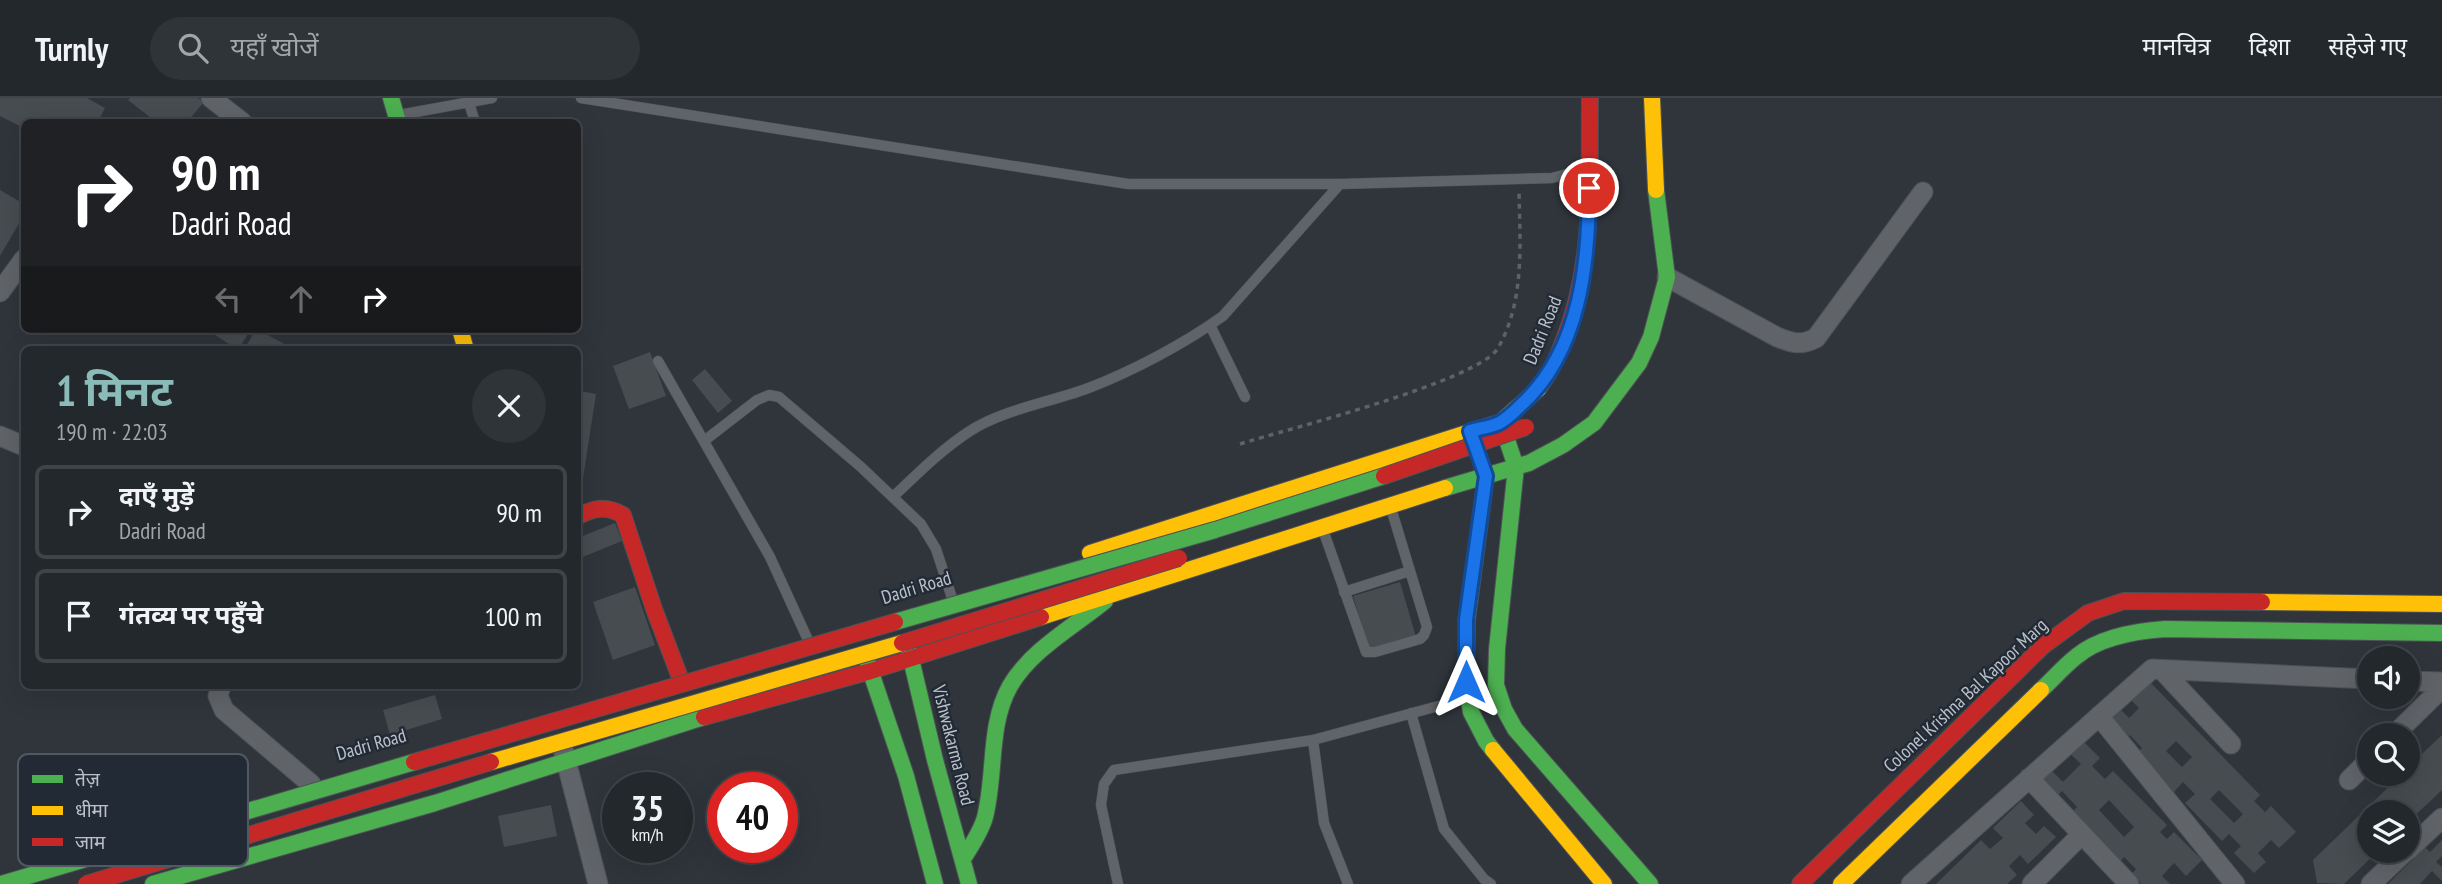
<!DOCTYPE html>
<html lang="hi">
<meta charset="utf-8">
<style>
:root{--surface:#23282c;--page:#2f3438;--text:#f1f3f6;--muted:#a3a6a9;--line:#404448;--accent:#8bbbb9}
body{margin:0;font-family:"PT Sans Narrow","Noto Sans Devanagari",sans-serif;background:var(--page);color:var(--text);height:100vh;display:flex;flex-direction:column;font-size:26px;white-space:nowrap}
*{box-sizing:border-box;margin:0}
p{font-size:23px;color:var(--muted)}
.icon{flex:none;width:38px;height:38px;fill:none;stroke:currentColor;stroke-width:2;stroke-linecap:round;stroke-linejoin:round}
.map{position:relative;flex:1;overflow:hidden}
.side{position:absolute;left:21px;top:248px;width:560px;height:343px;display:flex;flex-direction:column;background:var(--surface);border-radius:10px;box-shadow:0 7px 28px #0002,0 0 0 2px var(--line)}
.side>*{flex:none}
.guide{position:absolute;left:21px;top:21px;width:560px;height:214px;border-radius:10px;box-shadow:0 7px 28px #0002,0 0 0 2px var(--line);background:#202124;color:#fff;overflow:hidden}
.controls{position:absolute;left:2357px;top:548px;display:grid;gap:14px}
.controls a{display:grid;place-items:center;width:63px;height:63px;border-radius:50%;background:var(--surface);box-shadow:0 7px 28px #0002,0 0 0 2px var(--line);font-size:35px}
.speed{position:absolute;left:602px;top:674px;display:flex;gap:14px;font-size:35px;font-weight:700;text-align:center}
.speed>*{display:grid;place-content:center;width:91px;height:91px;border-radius:50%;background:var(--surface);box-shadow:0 7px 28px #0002,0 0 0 2px var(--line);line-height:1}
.speed small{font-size:18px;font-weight:400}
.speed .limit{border:10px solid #d22;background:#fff;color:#111}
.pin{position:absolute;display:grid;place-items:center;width:60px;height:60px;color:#fff;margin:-30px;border:4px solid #fff;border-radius:50%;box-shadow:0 2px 7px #0007}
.me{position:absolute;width:77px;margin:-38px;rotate:0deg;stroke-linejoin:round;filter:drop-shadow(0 0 5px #0008)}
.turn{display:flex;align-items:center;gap:24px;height:147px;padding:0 35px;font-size:32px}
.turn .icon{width:91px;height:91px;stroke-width:2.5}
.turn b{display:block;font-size:49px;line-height:60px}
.lanes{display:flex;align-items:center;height:66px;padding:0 35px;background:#0003;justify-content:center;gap:35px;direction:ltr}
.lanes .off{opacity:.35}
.round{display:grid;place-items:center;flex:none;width:74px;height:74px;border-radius:37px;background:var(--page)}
.overview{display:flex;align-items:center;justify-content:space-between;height:119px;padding:0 35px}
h1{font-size:42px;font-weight:700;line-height:52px;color:var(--accent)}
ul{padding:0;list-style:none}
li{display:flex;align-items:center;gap:21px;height:94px;margin:0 14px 10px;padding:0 21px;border:4px solid var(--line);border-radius:10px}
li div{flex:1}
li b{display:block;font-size:26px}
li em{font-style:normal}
header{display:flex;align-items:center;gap:42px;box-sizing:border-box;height:98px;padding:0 35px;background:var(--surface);border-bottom:2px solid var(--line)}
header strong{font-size:33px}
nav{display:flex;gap:38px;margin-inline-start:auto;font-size:24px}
.search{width:490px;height:63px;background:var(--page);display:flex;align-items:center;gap:18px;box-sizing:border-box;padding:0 24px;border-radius:38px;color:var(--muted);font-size:26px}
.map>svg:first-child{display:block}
.building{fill:#474c51;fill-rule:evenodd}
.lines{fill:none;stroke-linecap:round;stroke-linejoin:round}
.lane-casing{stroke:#4d5155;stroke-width:11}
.street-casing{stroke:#4d5155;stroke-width:21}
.fast-casing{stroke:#4d5155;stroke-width:18}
.slow-casing{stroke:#4d5155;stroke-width:18}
.jam-casing{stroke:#4d5155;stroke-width:18}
.path{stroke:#5d6266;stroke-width:3.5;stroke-dasharray:5 5;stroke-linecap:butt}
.lane{stroke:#606368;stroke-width:10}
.street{stroke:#606368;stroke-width:19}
.fast{stroke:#4caf50;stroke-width:16}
.slow{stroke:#ffc107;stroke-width:16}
.jam{stroke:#c62828;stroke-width:16}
.fast-bridge-casing{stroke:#4d5155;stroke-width:18;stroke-linecap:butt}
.slow-bridge-casing{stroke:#4d5155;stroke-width:18;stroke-linecap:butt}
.jam-bridge-casing{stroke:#4d5155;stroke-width:18;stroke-linecap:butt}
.fast-bridge{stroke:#4caf50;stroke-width:16}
.slow-bridge{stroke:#ffc107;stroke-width:16}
.jam-bridge{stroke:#c62828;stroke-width:16}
.route-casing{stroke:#114b97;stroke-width:18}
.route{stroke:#1a73e8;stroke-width:12}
.labels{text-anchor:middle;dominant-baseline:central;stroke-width:5;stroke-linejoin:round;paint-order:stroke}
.street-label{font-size:19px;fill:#bbc1ca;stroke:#222b35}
.key{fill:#222b35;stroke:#505862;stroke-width:2}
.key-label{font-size:19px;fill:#bbc1ca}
</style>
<header>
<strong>Turnly</strong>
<div class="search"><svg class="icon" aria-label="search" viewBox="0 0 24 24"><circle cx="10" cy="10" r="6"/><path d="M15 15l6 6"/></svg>यहाँ खोजें</div>
<nav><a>मानचित्र</a><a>दिशा</a><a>सहेजे गए</a></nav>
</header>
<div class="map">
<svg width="2442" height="786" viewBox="0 0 2442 786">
<rect width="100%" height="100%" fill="#2f353b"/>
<path class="building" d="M0,0H87L105,10L98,24H24V30L0,18Z
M130,0H198L204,4L187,24H156L128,2Z
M0,92L24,106V117L0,158Z
M206,231H251L238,252Z
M256,231H257L295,252H244Z
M650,254L666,298L629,311L613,268Z
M705,271L732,303L718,315L692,282Z
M580,293L596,296L579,406L578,309Z
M615,425L622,443L578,461V440Z
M1400,484L1416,539L1370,553L1353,498Z
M635,489L655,547L613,562L593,504Z
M2150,584L2260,697L2254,703L2265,714L2271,708L2296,734L2279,750L2271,742L2258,755L2266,764L2254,775L2234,755L2241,748L2229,736L2222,743L2185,705L2195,696L2183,684L2174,694L2136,656L2142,650L2130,637L2124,643L2107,626L2121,612L2129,620L2139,610L2131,602ZM2176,643L2192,659L2182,669L2166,653ZM2219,692L2243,716L2234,725L2210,701Z
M435,597L442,621L390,637L383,612Z
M2442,637V692L2408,724V714H2370V752H2379L2344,786L2317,785L2313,762L2402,676H2408V669Z
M2078,638L2100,660L2092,668L2105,681L2113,673L2167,727L2160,734L2167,741L2174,734L2202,762L2186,778L2174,765L2162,778L2170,786H2141L2132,776L2136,771L2124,759L2120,764L2071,715L2077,709L2062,693L2055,700L2036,680L2047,668L2063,684L2081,666L2065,651ZM2109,702L2134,729L2124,739L2099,712Z
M2021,703L2034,717L2025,725L2036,736L2044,728L2056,739L2028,766L2020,757L2009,768L2017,777L2007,786H1936L1981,742L1990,751L2003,740L1993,730Z
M551,707L557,738L504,749L498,718Z
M2442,742V758L2436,764L2442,769V783L2432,773L2420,786H2388L2425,749L2430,754Z"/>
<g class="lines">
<defs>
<path id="lane" d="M581,0L1128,86H1340L1552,80L1589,70
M469,5L475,24
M399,17L492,0
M1210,227L1245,299
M658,263L770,459L808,542
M704,343L757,302L769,297L779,299L861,369L921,426L936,451L952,500
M893,399C917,376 942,351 970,333C1002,312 1050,304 1086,291C1131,274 1184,246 1223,218L1340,86
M1322,429L1366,554H1375L1420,541L1424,537L1427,529L1390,407
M1344,494L1410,473
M1411,615L1444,731L1484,781L1491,786
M1313,642L1468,600
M1118,786L1101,707L1104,686L1114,672L1313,642L1324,725L1348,786"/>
<path id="street" d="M211,0L242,24
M1667,179L1777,239C1792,245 1801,248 1816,240L1923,94
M0,194L24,161
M0,338L24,348
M2163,573L2231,646
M2408,583L2442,584
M221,588L218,598L224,612L311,686
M2099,618L2235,786
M2394,637L2442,590
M563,651L598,786
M2029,680L2129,786
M2349,682L2370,661
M2408,752L2442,720
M1911,786L2152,571L2370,581
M2032,786L2082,736
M2371,786L2407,752"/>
<path id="fast" d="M391,0L398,24
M1501,324L1516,369L1497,551L1496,587L1504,611L1515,631L1650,786
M1481,364L1486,378L1467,522L1466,584L1471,614L1486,643L1493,652
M1445,390L1529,365L1563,347L1594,325L1639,265L1651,239L1667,179L1656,92
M907,544L935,662L969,786
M865,557L906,678L935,786
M2041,592C2053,581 2064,568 2077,558C2100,539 2136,533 2165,531L2442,535
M963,761C971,748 981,734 985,719C996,676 988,627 1010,588C1031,552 1073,529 1105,503
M153,786L435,705L704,619"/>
<path id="slow" d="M1652,0L1656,92
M460,231L466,252
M1090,455L1501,324L1538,291L1548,276
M2262,504L2442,506
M1041,519L1445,390
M1493,652L1604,786
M1841,786L2041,592"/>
<path id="jam" d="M1548,276C1555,266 1559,254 1564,242C1595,164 1589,82 1590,0
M578,418C595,410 606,407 623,417L654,511L679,577
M704,619L871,573L1041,519
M1800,786L2043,548L2088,515L2124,503L2262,504"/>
</defs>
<use href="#lane" class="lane-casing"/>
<use href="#street" class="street-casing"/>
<use href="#fast" class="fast-casing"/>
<use href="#slow" class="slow-casing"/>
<use href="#jam" class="jam-casing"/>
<path class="path" d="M1240,346C1284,332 1479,283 1498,250C1525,203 1520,145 1519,93"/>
<use href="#lane" class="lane"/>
<use href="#street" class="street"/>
<use href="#fast" class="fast"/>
<use href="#slow" class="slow"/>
<use href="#jam" class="jam"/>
<defs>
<path id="fast-bridge" d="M895,524L1215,432L1384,378
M1,786L414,664"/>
<path id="slow-bridge" d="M491,664L902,545"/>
<path id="jam-bridge" d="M1384,378L1526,329
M902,545L1179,460
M414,664L895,524
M86,786L491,664"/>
</defs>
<use href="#fast-bridge" class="fast-bridge-casing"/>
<use href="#slow-bridge" class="slow-bridge-casing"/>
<use href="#jam-bridge" class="jam-bridge-casing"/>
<use href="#fast-bridge" class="fast-bridge"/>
<use href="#slow-bridge" class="slow-bridge"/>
<use href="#jam-bridge" class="jam-bridge"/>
</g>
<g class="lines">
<defs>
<path id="route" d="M1466,584V522L1486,378L1470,333C1480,330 1493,329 1501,324C1509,319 1516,312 1522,306C1580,253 1589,165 1589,90"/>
</defs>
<use href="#route" class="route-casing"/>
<use href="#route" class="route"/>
</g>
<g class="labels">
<g class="street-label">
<text transform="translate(1542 232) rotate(-68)">Dadri Road</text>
<text transform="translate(916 489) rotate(-17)">Dadri Road</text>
<text transform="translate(1965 597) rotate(-43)">Colonel Krishna Bal Kapoor Marg</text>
<text transform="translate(371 646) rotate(-16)">Dadri Road</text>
<text transform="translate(954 647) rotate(76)">Vishwakarma Road</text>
</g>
</g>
<rect x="18" y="656" width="230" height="112" rx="10" class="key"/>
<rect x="32" y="677" width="31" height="8" fill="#4caf50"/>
<rect x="32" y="708" width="31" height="9" fill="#ffc107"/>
<rect x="32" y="740" width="31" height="8" fill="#c62828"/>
<g class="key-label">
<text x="75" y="688">तेज़</text>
<text x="75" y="719">धीमा</text>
<text x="75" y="751">जाम</text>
</g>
</svg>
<div class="controls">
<a><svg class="icon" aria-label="sound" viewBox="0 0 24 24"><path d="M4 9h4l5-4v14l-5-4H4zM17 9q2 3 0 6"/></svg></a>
<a><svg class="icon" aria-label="search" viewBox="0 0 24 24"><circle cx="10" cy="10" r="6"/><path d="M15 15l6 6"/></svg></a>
<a><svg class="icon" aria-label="layers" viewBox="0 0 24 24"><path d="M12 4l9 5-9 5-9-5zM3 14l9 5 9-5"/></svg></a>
</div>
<div class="speed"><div>35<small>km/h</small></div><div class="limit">40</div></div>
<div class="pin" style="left:1589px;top:90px;background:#d93025"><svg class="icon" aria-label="arrive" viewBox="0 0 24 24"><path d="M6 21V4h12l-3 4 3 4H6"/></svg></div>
<svg class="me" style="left:1466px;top:584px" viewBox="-20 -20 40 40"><path d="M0-17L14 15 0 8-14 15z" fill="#1a73e8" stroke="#fff" stroke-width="4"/></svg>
<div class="guide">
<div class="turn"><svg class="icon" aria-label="right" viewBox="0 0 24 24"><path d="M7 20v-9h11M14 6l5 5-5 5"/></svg><div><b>90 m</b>Dadri Road</div></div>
<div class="lanes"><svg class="icon off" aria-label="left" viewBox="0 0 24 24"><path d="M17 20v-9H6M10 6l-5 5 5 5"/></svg><svg class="icon off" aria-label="ahead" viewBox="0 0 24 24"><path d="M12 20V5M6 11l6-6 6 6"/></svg><svg class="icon" aria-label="right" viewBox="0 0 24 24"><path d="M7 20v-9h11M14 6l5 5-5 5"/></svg></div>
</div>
<section class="side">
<div class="overview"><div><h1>1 मिनट</h1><p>190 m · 22:03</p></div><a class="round"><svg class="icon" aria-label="close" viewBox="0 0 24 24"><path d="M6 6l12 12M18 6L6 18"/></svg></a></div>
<ul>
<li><svg class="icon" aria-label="right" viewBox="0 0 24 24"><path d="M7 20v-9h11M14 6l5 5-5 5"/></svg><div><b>दाएँ मुड़ें</b><p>Dadri Road</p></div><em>90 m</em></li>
<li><svg class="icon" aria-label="arrive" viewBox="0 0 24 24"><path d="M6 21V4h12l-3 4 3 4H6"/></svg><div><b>गंतव्य पर पहुँचे</b></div><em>100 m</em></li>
</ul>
</section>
</div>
